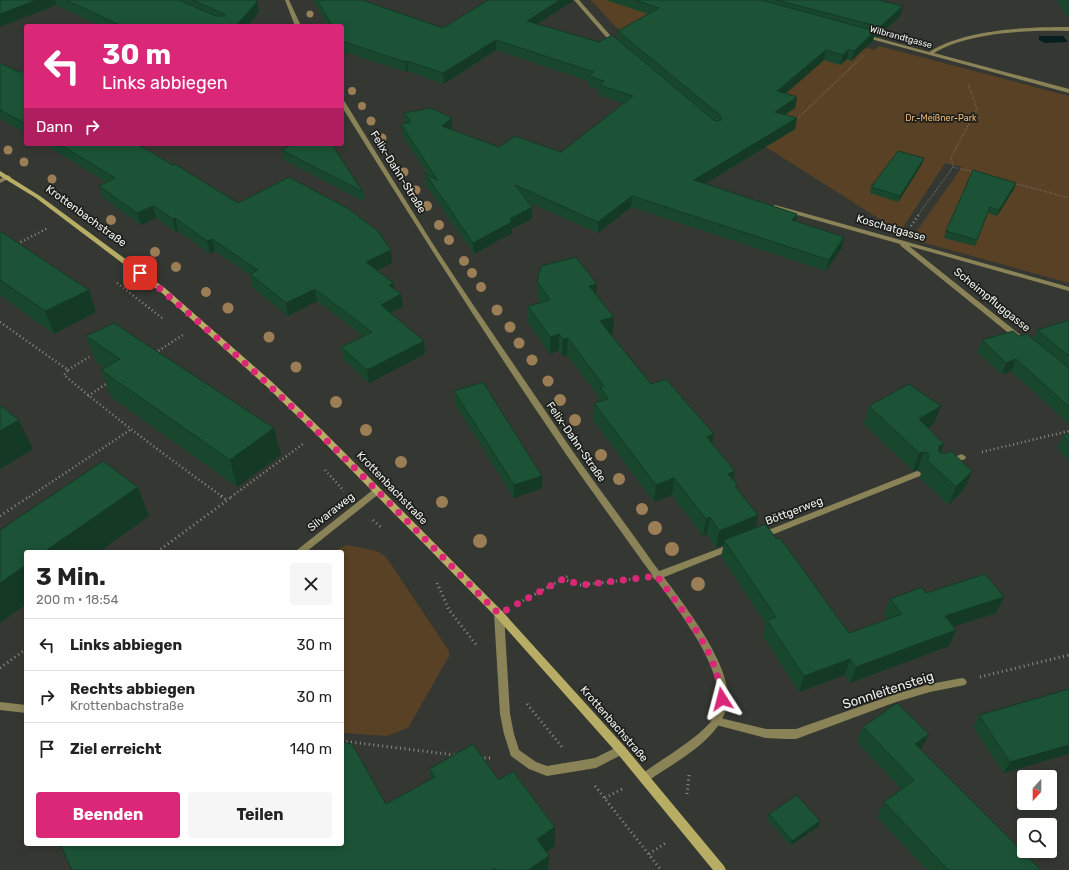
<!DOCTYPE html>
<html lang="de">
<meta charset="utf-8">
<style>
:root{--surface:#fff;--page:#f6f6f6;--text:#222;--muted:#767676;--line:#e0e0e0;--accent:#db2777}
body{margin:0;font-family:Rubik,sans-serif;background:var(--page);color:var(--text);height:100vh;display:flex;flex-direction:column;font-size:15px;white-space:nowrap}
*{box-sizing:border-box;margin:0}
p{font-size:13px;color:var(--muted)}
.icon{flex:none;width:22px;height:22px;fill:none;stroke:currentColor;stroke-width:2;stroke-linecap:round;stroke-linejoin:round}
.map{position:relative;flex:1;overflow:hidden}
.sheet{position:absolute;left:24px;top:550px;width:320px;height:296px;display:flex;flex-direction:column;background:var(--surface);border-radius:4px;box-shadow:0 2px 10px #0003}
.sheet>*{flex:none}
.guide{position:absolute;left:24px;top:24px;width:320px;height:122px;border-radius:4px;box-shadow:0 2px 10px #0003;background:#db2777;color:#fff;overflow:hidden}
.needle{width:26px;rotate:201deg}
.tools{position:absolute;left:1017px;top:770px;display:grid;gap:8px}
.tools a{display:grid;place-items:center;width:40px;height:40px;border-radius:4px;background:var(--surface);box-shadow:0 2px 10px #0003;font-size:20px}
.pin{position:absolute;display:grid;place-items:center;width:34px;height:34px;color:#fff;margin:-17px;border-radius:8px;box-shadow:0 2px 6px #0006}
.me{position:absolute;width:44px;margin:-22px;rotate:351deg;stroke-linejoin:round;filter:drop-shadow(0 0 3px #0008)}
.turn{display:flex;align-items:center;gap:14px;height:84px;padding:0 12px;font-size:18px}
.turn .icon{width:52px;height:52px;stroke-width:2.5}
.turn b{display:block;font-size:28px;line-height:34px}
.then{display:flex;align-items:center;height:38px;padding:0 12px;background:#0003;gap:8px;font-size:15px}
.round{display:grid;place-items:center;flex:none;width:42px;height:42px;border-radius:4px;background:var(--page)}
.overview{display:flex;align-items:center;justify-content:space-between;height:68px;padding:0 12px}
h1{font-size:24px;font-weight:700;line-height:30px}
.action{display:flex;gap:8px;margin-top:auto;padding:8px 12px}
.action a{flex:1;height:46px;border-radius:4px;background:var(--accent);color:#fff;font-size:16px;font-weight:700;line-height:46px;text-align:center}
.action a+a{background:var(--page);color:var(--text)}
ul{padding:0;list-style:none}
li{display:flex;align-items:center;gap:12px;height:52px;padding:0 12px;border-top:1px solid var(--line)}
li div{flex:1}
li b{display:block;font-size:15px}
li em{font-style:normal}
.map>svg:first-child{display:block}
.green{fill:#584124}
.water{fill:#061f1c}
.lines{fill:none;stroke-linecap:round;stroke-linejoin:round}
.path-far2{stroke:#8b8e89;stroke-width:1.5;stroke-dasharray:0.5 2;stroke-linecap:butt}
.path-far1{stroke:#8b8e89;stroke-width:2.5;stroke-dasharray:1 3;stroke-linecap:butt}
.path{stroke:#8b8e89;stroke-width:3;stroke-dasharray:1 3.5;stroke-linecap:butt}
.service{fill:#8a8357;fill-rule:evenodd}
.minor{fill:#8a8357;fill-rule:evenodd}
.tertiary{fill:#8a8357;fill-rule:evenodd}
.secondary{fill:#b8ad65;fill-rule:evenodd}
.tree{fill:#9b7e56}
.wall{fill:#18472e}
.shaded-wall{fill:#143a26}
.building{fill:#1c5336;stroke:#143a26}
.route{stroke:#db2777;stroke-width:7;stroke-dasharray:0 12.6}
.labels{text-anchor:middle;dominant-baseline:central;stroke-width:3.5;stroke-linejoin:round;paint-order:stroke}
.far-street-label{font-size:9px;fill:#f0f2ee;stroke:#1e1f1c}
.far-park-label{font-size:9px;fill:#efb873;stroke:#1e1f1c}
.street-label{font-size:11px;fill:#f0f2ee;stroke:#1e1f1c}
.near-street-label{font-size:13px;fill:#f0f2ee;stroke:#1e1f1c}
</style>
<div class="map">
<svg width="1069" height="870" viewBox="0 0 1069 870">
<rect width="100%" height="100%" fill="#353832"/>
<path class="green" d="M591,0H688L875,50L879,46L1069,96V283L911,239L962,167L945,163L900,232L717,116L614,25Z
M347,545L377,551L386,557L449,651V656L408,728L387,736L342,733V552H332Z"/>
<path class="water" d="M1039,36H1063L1068,42L1045,43L1039,40Z"/>
<g class="lines">
<path class="path-far2" d="M796,120L864,55
M953,167L974,172
M1014,183L1069,198
M919,214L953,167L951,157L977,109L968,83"/>
<path class="path-far1" d="M911,226L920,213
M17,244L48,228
M117,283L162,318
M0,322L68,370L64,375C115,418 168,458 223,497
M155,353L183,335
M68,370L89,357
M88,396L109,382
M982,452L1069,431
M325,470L344,491
M29,497L130,430
M231,497L303,444"/>
<path class="path" d="M221,496L227,500
M0,516L30,496
M373,520L383,529
M157,552L233,496
M563,579L581,585L633,579
M437,583L449,610L478,647
M519,603L570,575
M0,668L26,649
M980,677L1069,655
M527,704L562,747
M342,741L455,755
M480,758H493
M595,786L661,870
M687,794L689,775
M605,798L624,788
M649,854L667,842"/>
<path class="service" d="M499,610L502,611L504,614L510,714L514,734L519,750L536,762L547,766L595,758L621,745L625,747L626,750L625,753L596,768L547,776L529,769L511,756L504,734L500,714L494,614L496,611Z"/>
<path class="minor" d="M574,0H579L617,43V45H613Z
M1069,27V31C1029,30 968,32 934,53L1069,89V93L860,36L863,34L929,52C965,29 1027,27 1069,27Z
M8,175L11,177L10,178L0,183V179Z
M775,205L1069,287V291L909,246L1023,337L1019,339H1016L901,246L900,244L773,208V206Z
M962,454L966,457L965,459L949,465L945,462L946,460Z
M917,471L920,472L921,474L920,476L764,538H758L757,536L758,534Z
M377,488L380,489L381,491L380,493L306,552H296L297,550L374,489Z
M731,544L734,545L735,547L734,549L657,580L654,579L652,576L654,573Z
M962,678L965,679L967,682L965,685L930,692L896,702L796,739H786L766,738L716,725L712,724L711,721L712,718L716,717L766,729H796L896,694L930,684Z
M0,702L26,705V713L0,710Z"/>
<path class="tertiary" d="M285,0H289L301,26H295Z
M342,100L345,102C374,149 403,197 433,244C474,307 517,369 559,431C588,475 621,517 651,560C675,593 728,657 728,697C727,737 676,761 648,781L644,783L640,781L639,778L640,775C659,761 699,738 712,720C716,713 718,704 718,696C718,657 668,597 645,565C615,523 584,481 555,438C481,329 411,218 342,107Z"/>
<path class="secondary" d="M0,171L40,196L166,289L272,382L322,430L502,611L625,747L724,866L726,870H713L617,753L496,617L316,434L266,386L162,293L36,198L0,176Z"/>
</g>
<g class="tree">
<circle cx="310" cy="14" r="3.5"/>
<circle cx="352" cy="91" r="4"/>
<circle cx="362" cy="106" r="4"/>
<circle cx="371" cy="121" r="4.5"/>
<circle cx="382" cy="138" r="4.5"/>
<circle cx="8" cy="150" r="4.5"/>
<circle cx="24" cy="162" r="4.5"/>
<circle cx="404" cy="172" r="4.5"/>
<circle cx="52" cy="179" r="4.5"/>
<circle cx="416" cy="190" r="4.5"/>
<circle cx="427" cy="206" r="5"/>
<circle cx="111" cy="220" r="5"/>
<circle cx="439" cy="225" r="5"/>
<circle cx="449" cy="240" r="5"/>
<circle cx="155" cy="252" r="5"/>
<circle cx="464" cy="261" r="5"/>
<circle cx="176" cy="267" r="5"/>
<circle cx="472" cy="273" r="5"/>
<circle cx="481" cy="287" r="5"/>
<circle cx="206" cy="292" r="5"/>
<circle cx="228" cy="308" r="5.5"/>
<circle cx="497" cy="310" r="5.5"/>
<circle cx="510" cy="327" r="5.5"/>
<circle cx="269" cy="337" r="5.5"/>
<circle cx="519" cy="343" r="5.5"/>
<circle cx="532" cy="360" r="5.5"/>
<circle cx="296" cy="367" r="5.5"/>
<circle cx="548" cy="381" r="5.5"/>
<circle cx="560" cy="400" r="6"/>
<circle cx="336" cy="402" r="6"/>
<circle cx="575" cy="420" r="6"/>
<circle cx="366" cy="430" r="6"/>
<circle cx="601" cy="455" r="6"/>
<circle cx="401" cy="462" r="6"/>
<circle cx="619" cy="479" r="6"/>
<circle cx="442" cy="502" r="6"/>
<circle cx="642" cy="509" r="6"/>
<circle cx="655" cy="528" r="7"/>
<circle cx="480" cy="541" r="7"/>
<circle cx="672" cy="549" r="7"/>
<circle cx="698" cy="584" r="7"/>
</g>
<path class="wall" d="M0,0H256L259,12L247,26H101L56,5L0,27Z
M313,0H362L443,28L573,1L538,24L599,42L618,40V31L648,14L606,0H878L900,16L878,37L874,36L873,41L851,61L847,59L840,65L824,60L785,94L797,97L795,108L785,115L795,129L705,184L797,214L795,221L844,237L842,248L826,271L631,207L598,233L528,202L532,207V219L512,229V233L474,254L425,184V173L428,175L402,135L401,124H405L404,113L452,129L451,130L499,147L561,152L624,104L599,95V90L588,86V81L496,50L444,84L408,71L406,72L342,51V26H328Z
M1057,0H1069V19Z
M0,63L19,72L26,69V133L0,119Z
M44,144H137L238,203L392,263L377,270L394,289L401,294L403,306L391,313L424,341L425,354L369,383L344,360L341,347L363,336L317,301L288,316L252,287L250,275L215,251L210,254L178,231L176,232L156,218L141,225L103,198L99,186L106,182Z
M282,150L363,192L365,202L284,160Z
M924,158L922,164L898,202L870,193L871,187Z
M1016,183L1014,189L997,216L988,213L975,246L944,238L946,231Z
M0,231L96,312L54,334L0,295Z
M537,281L596,295L613,334H611L651,384L712,443L733,480L756,528L849,633L887,619L884,615L890,599L926,593L1004,597L996,613L953,626L956,630L949,646L850,683L845,675L799,692L763,636L766,624L721,556L724,544L716,548L707,534L703,536L672,495L654,502L593,420L594,403L599,402V397L567,355L562,356L559,351L550,354L528,323V306L541,303L537,297Z
M1069,320V424L1011,371L1002,375L977,352L982,340L1019,336L1034,339L1037,330Z
M86,336L281,455L237,487L111,397L101,370L105,368L96,362Z
M454,391L542,476V488L514,498L455,404Z
M869,406L934,424L928,428L941,452L972,471L964,489L949,505L920,478L922,473L921,471L917,470L913,471L864,424Z
M1069,434V462L1057,447L1063,435Z
M1069,689V754L1003,773L973,727L979,715Z
M863,727L921,750L1041,870H927L877,817L884,802L901,789L857,742Z
M429,769L499,780L555,846L546,852L549,856L548,870H72L386,804L431,780Z
M769,814L820,821L818,827L790,846L767,819Z"/>
<path class="shaded-wall" d="M37,0H55L56,5L0,27V14Z
M560,0H573V1L527,31V21Z
M257,2L259,12L247,26H236Z
M903,6L900,16L878,37L880,27Z
M875,31L873,41L851,61L854,51Z
M496,40V50L444,84L443,73Z
M849,49L847,59L840,65L843,55Z
M826,50L824,60L776,102L777,91Z
M407,61L408,71L406,72L405,62Z
M797,97L795,108L773,122L775,112Z
M452,118V129L443,137L442,126Z
M797,118L795,129L693,191L694,180Z
M924,158L922,164L898,202L900,196Z
M1016,183L1014,189L997,216L999,210Z
M632,196L631,207L598,233V222Z
M153,206L156,218L141,225L137,213Z
M532,207V219L512,229V233L474,254L473,243L510,219Z
M797,214L795,225L792,220Z
M175,218L178,231L176,232L173,219Z
M844,237L842,248L826,271L829,260Z
M212,239L215,251L210,254L207,241Z
M391,250L392,263L367,275L366,262Z
M394,283L395,295L389,285Z
M597,284L596,301L589,286Z
M315,289L317,301L288,316L286,303Z
M89,290L96,312L54,334L45,311Z
M401,294L403,306L382,317L381,305Z
M614,317L613,334L600,338V321Z
M559,334V351L550,354V337Z
M568,338L567,355L562,356L563,339Z
M424,341L425,354L369,383L367,370Z
M1016,359L1011,371L1002,375L1006,363Z
M941,406L934,424L913,437L919,419Z
M19,420L33,449L0,469V431Z
M274,428L281,455L237,487L230,460Z
M714,434L711,451L707,437Z
M944,444L938,462L939,446Z
M924,452L917,470L913,471L919,453Z
M735,471L732,488L728,474Z
M972,471L964,489L949,505L956,487Z
M542,476V488L514,498V485Z
M674,478L672,495L654,502L656,485Z
M138,487L149,516L99,552H44Z
M758,515L755,532L724,540V544L716,548L719,531Z
M710,517L707,534L703,536L706,519Z
M26,565V604L0,623V583Z
M1004,597L996,613L937,632L945,616Z
M956,630L949,646L850,683L856,667Z
M850,659L845,675L799,692L804,676Z
M929,734L921,750L908,760L915,744Z
M1069,745V754L1003,773L1010,762Z
M820,821L818,827L790,846L792,841Z
M555,827V846L537,858V839Z
M549,856L548,870H528Z"/>
<path class="building" d="M0,0H37L0,14Z
M66,0H179L216,16H225L224,14L192,0H256L257,2L236,26H122Z
M317,0H362L443,28L488,0H560L527,21L599,42L612,35L715,121L721,120V116L618,31L659,8L635,0H761L875,31L854,51L849,49L843,55L826,50L777,91L797,97L775,112L797,118L694,180L797,214L792,220L844,237L829,260L632,196L598,222L515,185L532,207L510,219L512,222L473,243L425,173L438,181L401,124L411,122L404,113L431,108L452,118L442,126L499,147L515,136L561,152L633,96L599,85L604,81L588,76L594,72L496,40L443,73L407,61L405,62L342,41V26H332Z
M777,0H878L903,6L880,27Z
M0,63L19,72L26,69V124L0,110Z
M59,144H137L173,165L175,164L238,203L289,177L349,209L378,231L391,250L366,262L394,283L389,285L401,294L381,305L424,341L367,370L341,347L372,332L315,289L286,303L250,274L258,270L212,239L207,241L175,218L173,219L153,206L137,213L99,186L115,178Z
M293,144H328L333,146L363,192L282,150Z
M898,151L924,158L900,196L871,187Z
M973,170L1016,183L999,210L990,207L977,240L946,231Z
M0,231L89,290L45,311L0,280Z
M576,257L597,284L589,286L614,317L600,321L651,384L666,379L714,434L707,437L735,471L728,474L738,485L735,486L758,515L719,531L710,517L706,519L674,478L656,485L594,403L608,399L600,387L604,386L568,338L563,339L559,334L550,337L528,306L550,300L537,281L541,266Z
M1069,320V356L1037,330Z
M114,323L274,428L230,460L101,370L120,359L86,336Z
M1013,331L1019,336L1027,334L1069,368V407L1016,359L1006,363L982,340Z
M483,382L542,476L514,485L454,391Z
M909,384L941,406L919,419L944,444L939,446V452L944,454L951,451L972,471L956,487L927,460L929,457L928,453L924,452L919,453L869,406Z
M0,405L19,420L0,431Z
M1069,434V442L1063,435Z
M103,461L138,487L44,552H26V565L0,583V530Z
M765,524L777,539L779,538L784,543L849,633L902,614L890,599L922,587L926,593L985,574L1004,597L945,616L956,630L856,667L850,659L804,676L767,620L776,617L724,540Z
M1069,689V745L1010,762L979,715Z
M897,703L929,734L915,744L1041,870H948L884,802L914,780L863,727Z
M342,742L352,744L386,804L435,777L429,769L473,744L499,780L513,771L555,827L537,839L549,856L528,870H496L495,868L492,870H72L61,846L62,844H342Z
M797,795L820,821L792,841L769,814Z"/>
<g class="lines">
<path class="route" d="M140,273C167,293 192,317 218,339C317,426 406,521 499,614L563,579L581,585L657,576C685,614 717,651 722,699"/>
</g>
<g class="labels">
<g class="far-street-label">
<text transform="translate(901 37) rotate(15)">Wilbrandtgasse</text>
</g>
<g class="far-park-label">
<text x="941" y="118">Dr.-Meißner-Park</text>
</g>
<g class="street-label">
<text transform="translate(398 172) rotate(58)">Felix-Dahn-Straße</text>
<text transform="translate(86 216) rotate(36)">Krottenbachstraße</text>
<text transform="translate(891 228) rotate(16)">Koschatgasse</text>
<text transform="translate(992 300) rotate(39)">Scheimpfluggasse</text>
<text transform="translate(576 442) rotate(55)">Felix-Dahn-Straße</text>
<text transform="translate(392 488) rotate(46)">Krottenbachstraße</text>
<text transform="translate(794 511) rotate(-21)">Böttgerweg</text>
<text transform="translate(331 512) rotate(-38)">Silvaraweg</text>
<text transform="translate(614 724) rotate(49)">Krottenbachstraße</text>
</g>
<g class="near-street-label">
<text transform="translate(888 690) rotate(-18)">Sonnleitensteig</text>
</g>
</g>
</svg>
<div class="tools">
<a><svg class="needle" viewBox="-14 -14 28 28"><path d="M0-13l5 13h-10z" fill="#e53935"/><path d="M0 13l5-13h-10z" fill="#767676"/></svg></a>
<a><svg class="icon" aria-label="search" viewBox="0 0 24 24"><circle cx="10" cy="10" r="6"/><path d="M15 15l6 6"/></svg></a>
</div>
<div class="pin" style="left:140px;top:273px;background:#d93025"><svg class="icon" aria-label="arrive" viewBox="0 0 24 24"><path d="M6 21V4h12l-3 4 3 4H6"/></svg></div>
<svg class="me" style="left:722px;top:699px" viewBox="-20 -20 40 40"><path d="M0-17L14 15 0 8-14 15z" fill="#db2777" stroke="#fff" stroke-width="4"/></svg>
<div class="guide">
<div class="turn"><svg class="icon" aria-label="left" viewBox="0 0 24 24"><path d="M17 20v-9H6M10 6l-5 5 5 5"/></svg><div><b>30 m</b>Links abbiegen</div></div>
<div class="then">Dann<svg class="icon" aria-label="right" viewBox="0 0 24 24"><path d="M7 20v-9h11M14 6l5 5-5 5"/></svg></div>
</div>
<section class="sheet">
<div class="overview"><div><h1>3 Min.</h1><p>200 m · 18:54</p></div><a class="round"><svg class="icon" aria-label="close" viewBox="0 0 24 24"><path d="M6 6l12 12M18 6L6 18"/></svg></a></div>
<ul>
<li><svg class="icon" aria-label="left" viewBox="0 0 24 24"><path d="M17 20v-9H6M10 6l-5 5 5 5"/></svg><div><b>Links abbiegen</b></div><em>30 m</em></li>
<li><svg class="icon" aria-label="right" viewBox="0 0 24 24"><path d="M7 20v-9h11M14 6l5 5-5 5"/></svg><div><b>Rechts abbiegen</b><p>Krottenbachstraße</p></div><em>30 m</em></li>
<li><svg class="icon" aria-label="arrive" viewBox="0 0 24 24"><path d="M6 21V4h12l-3 4 3 4H6"/></svg><div><b>Ziel erreicht</b></div><em>140 m</em></li>
</ul>
<div class="action"><a>Beenden</a><a>Teilen</a></div>
</section>
</div>
